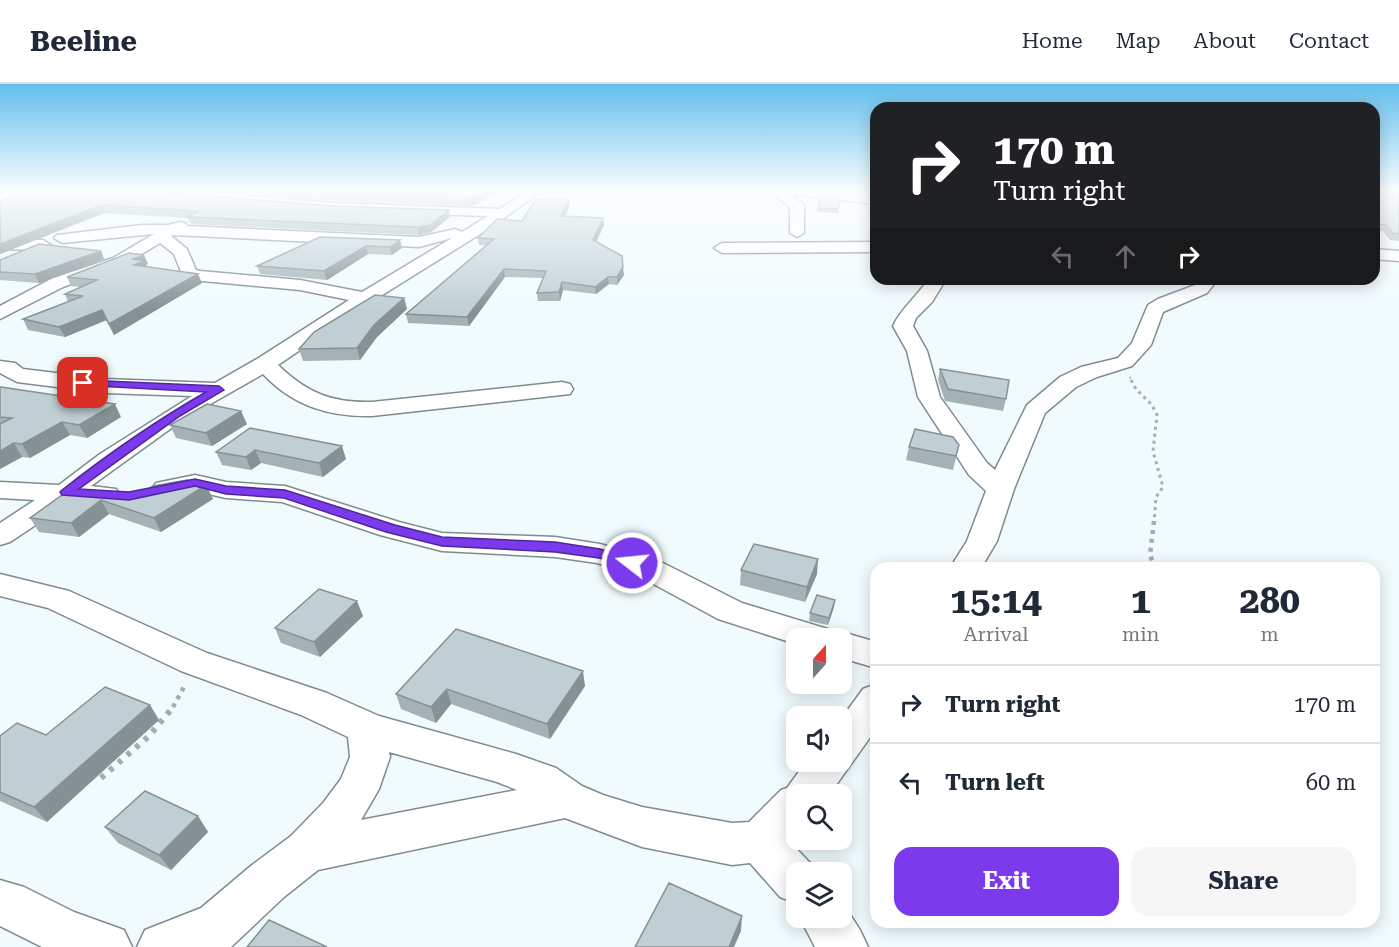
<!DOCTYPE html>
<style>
:root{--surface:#fff;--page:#f6f6f7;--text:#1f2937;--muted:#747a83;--line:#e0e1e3;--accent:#7c3aed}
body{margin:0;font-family:"Roboto Serif",serif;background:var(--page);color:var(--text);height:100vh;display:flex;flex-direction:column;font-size:22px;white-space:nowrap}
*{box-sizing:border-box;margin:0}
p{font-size:20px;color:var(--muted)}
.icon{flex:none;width:33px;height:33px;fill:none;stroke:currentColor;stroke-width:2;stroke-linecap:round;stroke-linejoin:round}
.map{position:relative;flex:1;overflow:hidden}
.side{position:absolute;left:870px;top:478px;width:510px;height:366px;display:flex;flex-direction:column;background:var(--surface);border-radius:18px;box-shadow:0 3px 15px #0003}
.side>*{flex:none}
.top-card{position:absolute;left:870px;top:18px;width:510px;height:183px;border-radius:18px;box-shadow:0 3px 15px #0003;background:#202124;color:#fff;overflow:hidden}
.needle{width:39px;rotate:21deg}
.buttons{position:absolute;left:786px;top:544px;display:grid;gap:12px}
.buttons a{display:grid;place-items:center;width:66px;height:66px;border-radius:12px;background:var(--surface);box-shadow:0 3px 15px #0003;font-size:30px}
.pin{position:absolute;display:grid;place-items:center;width:51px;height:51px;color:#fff;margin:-26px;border-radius:12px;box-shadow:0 3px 9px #0006}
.me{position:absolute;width:66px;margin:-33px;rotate:286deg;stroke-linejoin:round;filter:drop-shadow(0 0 4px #0008)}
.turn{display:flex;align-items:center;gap:21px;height:126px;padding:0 24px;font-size:27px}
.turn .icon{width:78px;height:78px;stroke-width:2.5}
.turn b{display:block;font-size:42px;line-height:51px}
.lanes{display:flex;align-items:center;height:57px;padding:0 24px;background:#0003;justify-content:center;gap:30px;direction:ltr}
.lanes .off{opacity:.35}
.eta{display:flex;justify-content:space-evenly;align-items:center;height:102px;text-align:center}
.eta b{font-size:36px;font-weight:700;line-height:42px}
.primary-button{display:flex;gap:12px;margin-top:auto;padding:12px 24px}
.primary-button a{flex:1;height:69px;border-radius:18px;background:var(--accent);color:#fff;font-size:24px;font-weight:700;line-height:69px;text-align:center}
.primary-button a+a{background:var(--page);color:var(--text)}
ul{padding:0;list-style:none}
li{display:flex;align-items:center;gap:18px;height:78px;padding:0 24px;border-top:2px solid var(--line)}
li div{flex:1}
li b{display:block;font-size:22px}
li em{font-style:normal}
header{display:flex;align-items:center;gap:36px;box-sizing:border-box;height:84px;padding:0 30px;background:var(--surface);border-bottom:2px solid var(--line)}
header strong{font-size:28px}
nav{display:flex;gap:33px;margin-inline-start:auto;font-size:21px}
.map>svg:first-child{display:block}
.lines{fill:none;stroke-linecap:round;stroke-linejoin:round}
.minor-casing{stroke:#7d8c91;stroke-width:3}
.path-far3{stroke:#a4adb0;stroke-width:2;stroke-dasharray:1.5 2;stroke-linecap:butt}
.path-far2{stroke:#a4adb0;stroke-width:3;stroke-dasharray:3 4;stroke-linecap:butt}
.path-far1{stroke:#a4adb0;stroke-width:4.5;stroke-dasharray:4 5;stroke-linecap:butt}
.path{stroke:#a4adb0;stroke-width:6;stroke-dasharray:4.5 7;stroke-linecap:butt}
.minor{fill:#fff;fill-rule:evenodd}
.wall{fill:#a4b2b6}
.shaded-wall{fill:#869194}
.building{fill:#bfcfd4;stroke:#869194;stroke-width:1.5}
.route{fill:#7c3aed;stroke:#51269a;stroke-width:1.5}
</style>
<header>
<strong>Beeline</strong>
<nav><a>Home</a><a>Map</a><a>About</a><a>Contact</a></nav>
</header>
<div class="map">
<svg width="1399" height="863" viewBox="0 0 1399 863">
<rect width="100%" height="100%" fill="#f1fbfe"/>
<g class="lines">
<defs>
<path id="minor" d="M121,106C138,106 191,101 203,112L196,116L127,110Z
M528,106H543L493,142L371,218L278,281C307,309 332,319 372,318L562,298L570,300L573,305L570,310L372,332C329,333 293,322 263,290L184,335L91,402L116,405L120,411L116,417L106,419L70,418L10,458L0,461V439L35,416L0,414V398L59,401L100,370L192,312L105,309L17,298L0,289V277L15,279L23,285L105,295L215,299L257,275L349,216L300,206L192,196L183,193L174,170L160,159L125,180L63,203L0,235V222L51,195L113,174L154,150L62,159L54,154L57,151L142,141H168L180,138L185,139L187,142L419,153L455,145L462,148L488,132L335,127L248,120L241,116L248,112L335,119L500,125ZM173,151L419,163L452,154L362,208L300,196L200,187L196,186L187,165L171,152Z
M768,106H823L876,112V120L789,110L804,121V149L797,153L790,149V123Z
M0,155L43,156L51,161L43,166L0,165Z
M876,158V168L722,169L714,164L722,159Z
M1374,165L1399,167V177L1374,175Z
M928,195H946L932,218L916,234L913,242L927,267L940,313L987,379L995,386L1027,321L1060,293L1081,283L1118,274L1132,259L1148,221L1158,215L1195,201L1194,195H1212L1214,200L1207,209L1163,228L1151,261L1132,282L1097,293L1076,303L1045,329L1014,405L997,457L981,484H950L967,457L986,407L969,391L918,313L907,267L893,242C901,224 918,212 928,195Z
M195,391L226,398L285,402L399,438L442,449L555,453L600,460L659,477L742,519L831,546L834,551L842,548L876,558V584L842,574V555H796V560L718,535L637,491L597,479L555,473L442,467L380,451L282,418L226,414L195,407L166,413L156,411L152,405L156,399Z
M0,490L69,507L207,569L327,609L379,632L516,670L556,684L582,702L603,711L642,723L732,739L749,738L781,706L787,704L806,678H842V634L863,605L876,600V645L829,711H796V748L789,757L812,781L816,789H796V819L780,813L750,779L732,781L642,763L565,734L318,786L284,813L231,863H137L145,846L201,824L252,781L291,752L323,719L341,695L350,673L348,653L301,631L181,587L48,524L0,512ZM389,668L497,698L517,706L361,736L379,705L390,673Z
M0,796L24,803L74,828L124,846L132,863H42L0,842Z
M842,818L860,846L868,863H815L800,834H842Z"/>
</defs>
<use href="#minor" class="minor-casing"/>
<path class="path-far3" d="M1130,293L1132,298"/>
<path class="path-far2" d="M1131,296L1136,305L1152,321L1157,331L1153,367L1163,403L1156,413L1154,439"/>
<path class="path-far1" d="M1154,437L1150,471L1155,484
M173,623L185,601"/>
<path class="path" d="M101,694L149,652L174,622"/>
<use href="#minor" class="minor"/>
</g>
<path class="wall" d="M206,106H496L497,109L472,122L335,117Z
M1374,106H1399V157L1390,156L1383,147H1374Z
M840,114L838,129L817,128L818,124Z
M0,117L450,133L431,148L419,151L191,140L188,134L104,129L0,170Z
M570,121L565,133L603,134L604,141L596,157L624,191L617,201L609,200L596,210L563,206L560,217H538L537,209L543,194L505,193L469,242L408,239L406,230L486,161H479L478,154L522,137Z
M320,153L402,164L392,171L368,170L327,196L260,190L257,182Z
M101,167L104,175L39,199L0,196V176Z
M148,180L146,181L147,182L202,199L114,251L106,236L65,253L28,246L23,235L68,218L65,210L81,203L71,202L67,193Z
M404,214L407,225L377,253L360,276L303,277L299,265Z
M940,285L1006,315L1003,327L945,317L938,296Z
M0,304L121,333L87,354L70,351L30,374L22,373L0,385Z
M247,340L212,362L176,354L170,341Z
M250,344L346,375L323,393L261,379L251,386L222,381L216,368Z
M959,361L953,386L906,376L909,363Z
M206,401L213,415L161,448L109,430L79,453L39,448L30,434L69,406L142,409Z
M741,486L817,490L805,518L740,501Z
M834,523L828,541L809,537L810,529Z
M363,532L320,573L281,559L275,544Z
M456,545L585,602L550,655L451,620L436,639L401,625L396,610Z
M150,621L159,636L47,738L0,717V652L46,651Z
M198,732L208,748L171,786L118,759L105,743Z"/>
<path class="shaded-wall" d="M488,106H496L497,109L472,122L471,115Z
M569,115L570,121L561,139V132Z
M101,121L104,129L0,170V160Z
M449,126L450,133L431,148L419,151L417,143Z
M603,134L604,141L594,163L593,156Z
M400,156L402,164L392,171L390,163Z
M366,162L368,170L327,196L324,187Z
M101,167L104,175L39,199L35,190Z
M144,171L148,180L146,181L148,186L138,190L133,175Z
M623,183L624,191L617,201V193Z
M504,185L505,193L469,242L467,233Z
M198,190L202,199L114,251L109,240Z
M608,193L609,200L596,210L595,203Z
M562,198L563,206L560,217L559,208Z
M404,214L407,225L377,253L360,276L357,264L374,241Z
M102,226L107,236L65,253L59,243Z
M115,320L121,333L87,354L79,341Z
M241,327L247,340L212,362L206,349Z
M62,338L70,351L30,374L22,360Z
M14,359L22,373L0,385V367Z
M342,362L346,375L323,393L319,379Z
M255,366L261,379L251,386L246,373Z
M206,401L213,415L161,448L154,434Z
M101,416L109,430L79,453L71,439Z
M818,475L817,490L805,518L807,503Z
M835,516L834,523L828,541L829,534Z
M357,517L363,532L320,573L314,558Z
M583,587L585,602L550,655L547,640Z
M447,605L451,620L436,639L431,623Z
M150,621L159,636L47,738L34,723Z
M198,732L208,748L171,786L159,771Z
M742,832L741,847L734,863H729Z"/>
<path class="building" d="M32,106H133L333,122L449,126L430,141L417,143L188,133L198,127L101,121L0,160V117Z
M287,106H488L471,115L333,110Z
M1374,106H1399V150L1393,149L1386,141L1374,140Z
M821,111L840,114L838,125L818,124Z
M536,115H569L561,132L603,134L593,156L622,172L623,183L617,193H608L595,203L562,198L559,208L537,209L546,187L504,185L467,233L406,230L494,155L478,154L497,135L522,137Z
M320,153L400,156L390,163L366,162L324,187L257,182Z
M39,160L101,167L35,190L0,188V176Z
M129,169L144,171L133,175L144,177L134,181L198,190L109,240L102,226L59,243L23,235L83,212L65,210L97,196L67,193Z
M375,211L404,214L374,241L357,264L299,265L314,248Z
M940,285L1009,296L1006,315L948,305Z
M1,303L115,320L79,341L62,338L22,360L14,359L0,367V340L12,334L0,333V304Z
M207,320L241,327L206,349L170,341Z
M250,344L342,362L319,379L255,366L246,373L216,368Z
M915,345L953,353L959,361L956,372L909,363Z
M187,396L206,401L154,434L101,416L71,439L30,434L69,406L142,409L153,402Z
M754,460L818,475L807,503L741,486Z
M319,505L357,517L314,558L275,544Z
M817,511L835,516L829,534L810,529Z
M456,545L583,587L547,640L447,605L431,623L396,610Z
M105,603L150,621L34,723L0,708V652L17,639L46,651Z
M145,707L198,732L159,771L105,743Z
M669,799L742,832L729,863H635Z
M269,836L327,863H247Z"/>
<linearGradient id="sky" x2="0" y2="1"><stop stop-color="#63beec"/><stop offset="0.47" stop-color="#f9fdff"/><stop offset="1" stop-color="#f9fdff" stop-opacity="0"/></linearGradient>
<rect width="1399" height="227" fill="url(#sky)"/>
<path class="route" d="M83,296L219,302L224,306L180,332L79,405L129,408L195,395L226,402L285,406L395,441L442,453L555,458L600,465L637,476L639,479L632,484L599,474L555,468L442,462L386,448L284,414L226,410L195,402L129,416L62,411L60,408L62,406C108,370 155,337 206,308L79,301V297Z"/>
</svg>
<div class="buttons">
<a><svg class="needle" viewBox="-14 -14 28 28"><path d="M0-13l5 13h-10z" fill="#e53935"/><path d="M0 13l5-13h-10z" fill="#747a83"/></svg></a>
<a><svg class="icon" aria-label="sound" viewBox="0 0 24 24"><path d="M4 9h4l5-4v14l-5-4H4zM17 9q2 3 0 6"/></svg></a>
<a><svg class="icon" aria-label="search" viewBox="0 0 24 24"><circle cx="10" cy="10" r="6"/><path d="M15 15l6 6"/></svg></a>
<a><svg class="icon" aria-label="layers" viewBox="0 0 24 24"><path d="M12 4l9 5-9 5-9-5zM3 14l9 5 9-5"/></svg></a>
</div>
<div class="pin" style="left:83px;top:299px;background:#d93025"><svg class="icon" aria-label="arrive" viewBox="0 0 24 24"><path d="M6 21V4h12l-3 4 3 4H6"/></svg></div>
<svg class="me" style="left:632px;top:479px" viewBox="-20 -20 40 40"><circle r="17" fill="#7c3aed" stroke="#fff" stroke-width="3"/><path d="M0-11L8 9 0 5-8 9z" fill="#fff"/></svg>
<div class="top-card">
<div class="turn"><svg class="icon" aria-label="right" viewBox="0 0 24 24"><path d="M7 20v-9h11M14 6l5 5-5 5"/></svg><div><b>170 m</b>Turn right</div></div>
<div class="lanes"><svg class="icon off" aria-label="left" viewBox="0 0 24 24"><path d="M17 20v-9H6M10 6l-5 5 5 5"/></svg><svg class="icon off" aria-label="ahead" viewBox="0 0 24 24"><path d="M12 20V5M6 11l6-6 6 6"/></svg><svg class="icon" aria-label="right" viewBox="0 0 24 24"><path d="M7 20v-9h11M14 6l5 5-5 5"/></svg></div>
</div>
<section class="side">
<div class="eta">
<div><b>15:14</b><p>Arrival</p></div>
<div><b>1</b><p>min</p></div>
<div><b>280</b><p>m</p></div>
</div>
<ul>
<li><svg class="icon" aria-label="right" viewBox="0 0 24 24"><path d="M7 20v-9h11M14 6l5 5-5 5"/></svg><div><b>Turn right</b></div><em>170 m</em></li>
<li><svg class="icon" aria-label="left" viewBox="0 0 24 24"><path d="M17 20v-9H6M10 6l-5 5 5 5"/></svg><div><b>Turn left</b></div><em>60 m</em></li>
</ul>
<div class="primary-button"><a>Exit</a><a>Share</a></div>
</section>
</div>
